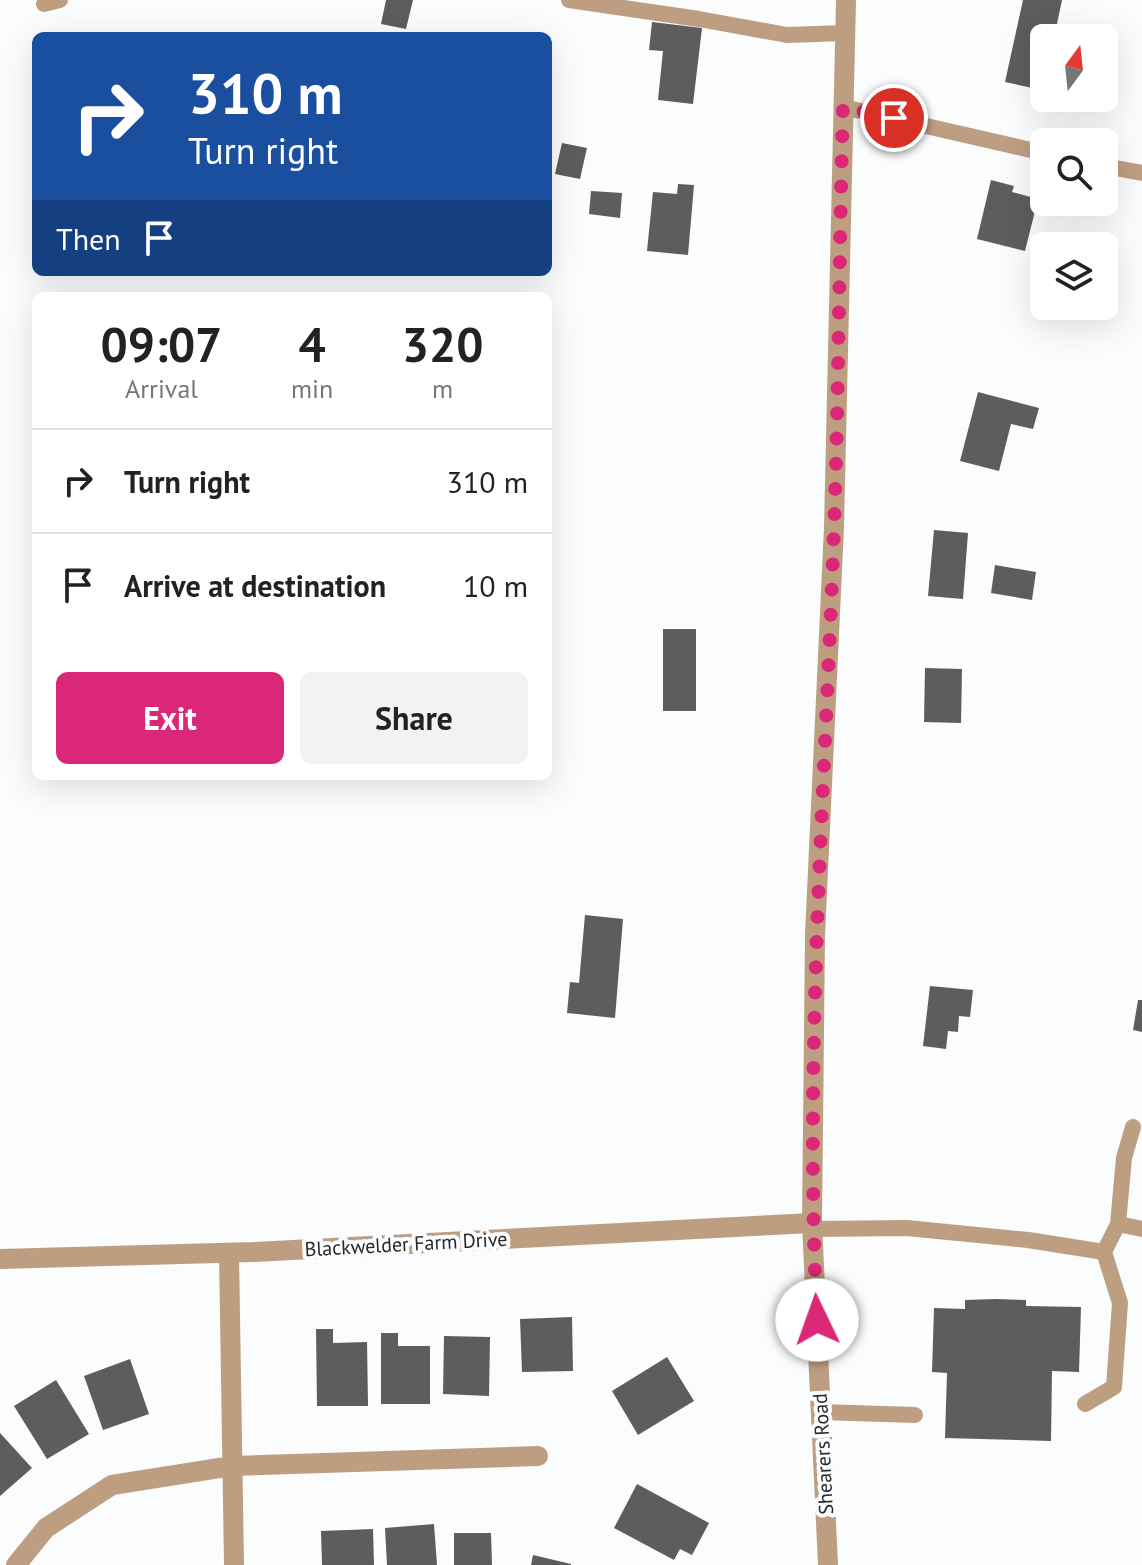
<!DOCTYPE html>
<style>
:root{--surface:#fff;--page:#f2f2f2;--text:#222;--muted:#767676;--line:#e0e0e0;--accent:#db2777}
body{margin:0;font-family:"PT Sans",sans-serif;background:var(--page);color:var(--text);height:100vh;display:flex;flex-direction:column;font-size:30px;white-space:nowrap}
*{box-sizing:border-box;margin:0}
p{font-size:26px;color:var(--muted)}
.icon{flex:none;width:44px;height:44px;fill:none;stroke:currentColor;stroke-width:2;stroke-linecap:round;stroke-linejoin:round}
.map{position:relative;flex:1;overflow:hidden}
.sheet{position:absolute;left:32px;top:292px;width:520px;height:488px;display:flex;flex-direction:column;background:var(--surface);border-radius:12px;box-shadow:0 8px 32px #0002}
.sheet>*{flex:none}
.banner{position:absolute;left:32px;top:32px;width:520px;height:244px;border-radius:12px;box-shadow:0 8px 32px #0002;background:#1a4fa0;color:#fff;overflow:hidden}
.needle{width:52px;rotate:15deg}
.tools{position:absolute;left:1030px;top:24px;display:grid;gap:16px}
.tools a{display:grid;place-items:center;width:88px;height:88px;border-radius:12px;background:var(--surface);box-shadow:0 8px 32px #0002;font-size:40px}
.pin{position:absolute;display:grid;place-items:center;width:68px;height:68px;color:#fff;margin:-34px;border:4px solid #fff;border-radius:50%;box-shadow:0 2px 8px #0007}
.me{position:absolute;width:88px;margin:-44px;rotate:357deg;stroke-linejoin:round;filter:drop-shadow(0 0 6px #0008)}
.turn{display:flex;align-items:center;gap:28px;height:168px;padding:0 24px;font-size:36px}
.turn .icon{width:104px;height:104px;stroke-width:2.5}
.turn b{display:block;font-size:56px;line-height:68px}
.then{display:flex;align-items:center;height:76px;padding:0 24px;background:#0003;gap:16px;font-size:30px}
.eta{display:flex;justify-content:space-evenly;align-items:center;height:136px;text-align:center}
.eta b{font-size:48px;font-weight:700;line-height:56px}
.action{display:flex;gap:16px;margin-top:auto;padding:16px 24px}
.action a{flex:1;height:92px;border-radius:12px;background:var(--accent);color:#fff;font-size:32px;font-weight:700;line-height:92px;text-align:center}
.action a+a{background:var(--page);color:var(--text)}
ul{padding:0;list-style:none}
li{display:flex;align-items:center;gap:24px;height:104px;padding:0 24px;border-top:2px solid var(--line)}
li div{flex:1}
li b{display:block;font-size:30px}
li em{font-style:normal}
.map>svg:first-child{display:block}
.building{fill:#5d5c5e}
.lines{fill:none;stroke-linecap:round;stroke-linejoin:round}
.service{stroke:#be9e80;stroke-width:16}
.minor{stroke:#be9e80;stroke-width:20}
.tertiary{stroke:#be9e80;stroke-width:20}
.route{stroke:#db2777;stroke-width:14;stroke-dasharray:0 25.2}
.labels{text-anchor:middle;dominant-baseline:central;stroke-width:8;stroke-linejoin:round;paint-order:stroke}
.street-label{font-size:20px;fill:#272728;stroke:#fafcfd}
</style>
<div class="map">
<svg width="1142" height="1565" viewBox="0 0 1142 1565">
<rect width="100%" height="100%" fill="#fafcfd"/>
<path class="building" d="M386,0H413L406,29L381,24Z
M1023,0H1062L1054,38H1044L1042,90L1005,82Z
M652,22L702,28L693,104L658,100L663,51L649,50Z
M562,143L587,148L580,179L555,174Z
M991,180L1014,186L1012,192L1038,199L1025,251L977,239Z
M678,184L694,185L688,255L647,251L653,192L677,194Z
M591,191L622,193L620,218L589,214Z
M978,392L1039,408L1033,429L1011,424L999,471L960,461Z
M934,530L968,533L963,599L928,596Z
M995,565L1036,572L1032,600L991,593Z
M663,629H696V711H663Z
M925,668L962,669L961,723L924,722Z
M585,915L623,919L615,1018L567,1013L570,982L579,983Z
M930,986L973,990L970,1017L959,1016L958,1032L948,1031L946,1049L923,1046Z
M1138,1000H1142V1032L1133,1030Z
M996,1299L1026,1300V1306L1081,1307L1079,1372L1052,1371L1051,1441L945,1438L947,1373L932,1372L934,1308L965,1309V1300Z
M572,1317L573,1371L522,1372L520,1319Z
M316,1329H333V1343L367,1342L368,1406H317Z
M381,1333H398V1346H430V1404H381Z
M444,1336L490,1337L489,1396L443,1394Z
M667,1357L694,1401L638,1435L612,1391Z
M130,1359L149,1414L103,1430L84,1376Z
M56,1380L89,1434L47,1459L14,1406Z
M0,1433L32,1468L0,1496Z
M637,1484L709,1523L692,1555L680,1549L674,1560L614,1528Z
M434,1524L437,1565H387L385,1528Z
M373,1529L374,1565H322L321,1531Z
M454,1533H491L492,1565H454Z
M533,1555L571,1564V1565H531Z"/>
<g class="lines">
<path class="service" d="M569,0L699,19L787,35L845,33
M44,4L60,0
M843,107L1044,153
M1104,166L1142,173
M1118,1224L1142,1229
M812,1229L907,1228L1028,1240L1104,1252L1120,1303L1114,1387L1085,1404
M1104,1252L1118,1224L1124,1158L1133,1127
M821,1412L915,1415"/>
<path class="minor" d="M229,1253L234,1565
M0,1259L254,1252L812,1223
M16,1565L46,1528L112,1485L232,1466L538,1456"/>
<path class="tertiary" d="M828,1565L812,1223L815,935L834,527L846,0"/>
</g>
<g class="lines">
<path class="route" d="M817,1320C804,1056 825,792 834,528C839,388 839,247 843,107L894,118"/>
</g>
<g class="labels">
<g class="street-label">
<text transform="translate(406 1244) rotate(-3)">Blackwelder Farm Drive</text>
<text transform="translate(823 1454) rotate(-93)">Shearers Road</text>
</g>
</g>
</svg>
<div class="tools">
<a><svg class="needle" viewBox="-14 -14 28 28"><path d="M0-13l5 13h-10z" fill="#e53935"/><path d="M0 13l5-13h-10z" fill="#767676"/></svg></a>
<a><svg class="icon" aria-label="search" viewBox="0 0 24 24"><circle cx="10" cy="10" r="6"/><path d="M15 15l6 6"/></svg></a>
<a><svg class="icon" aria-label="layers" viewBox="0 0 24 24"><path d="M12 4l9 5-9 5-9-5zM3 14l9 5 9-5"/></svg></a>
</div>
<div class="pin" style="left:894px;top:118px;background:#d93025"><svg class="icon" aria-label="arrive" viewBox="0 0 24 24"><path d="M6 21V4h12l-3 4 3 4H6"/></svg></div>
<svg class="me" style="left:817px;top:1320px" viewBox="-20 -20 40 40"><circle r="19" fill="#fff"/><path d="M0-13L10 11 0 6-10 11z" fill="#db2777"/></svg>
<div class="banner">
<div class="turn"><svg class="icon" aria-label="right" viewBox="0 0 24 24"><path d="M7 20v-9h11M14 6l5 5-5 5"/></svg><div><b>310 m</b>Turn right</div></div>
<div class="then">Then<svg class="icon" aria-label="arrive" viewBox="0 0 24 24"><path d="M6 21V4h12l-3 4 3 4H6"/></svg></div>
</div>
<section class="sheet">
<div class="eta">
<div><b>09:07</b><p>Arrival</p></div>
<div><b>4</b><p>min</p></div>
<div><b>320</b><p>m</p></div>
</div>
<ul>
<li><svg class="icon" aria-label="right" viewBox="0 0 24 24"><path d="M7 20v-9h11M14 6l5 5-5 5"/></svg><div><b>Turn right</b></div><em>310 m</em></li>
<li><svg class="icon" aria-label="arrive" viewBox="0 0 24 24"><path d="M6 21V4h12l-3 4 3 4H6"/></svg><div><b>Arrive at destination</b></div><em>10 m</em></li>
</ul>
<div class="action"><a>Exit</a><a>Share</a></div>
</section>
</div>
